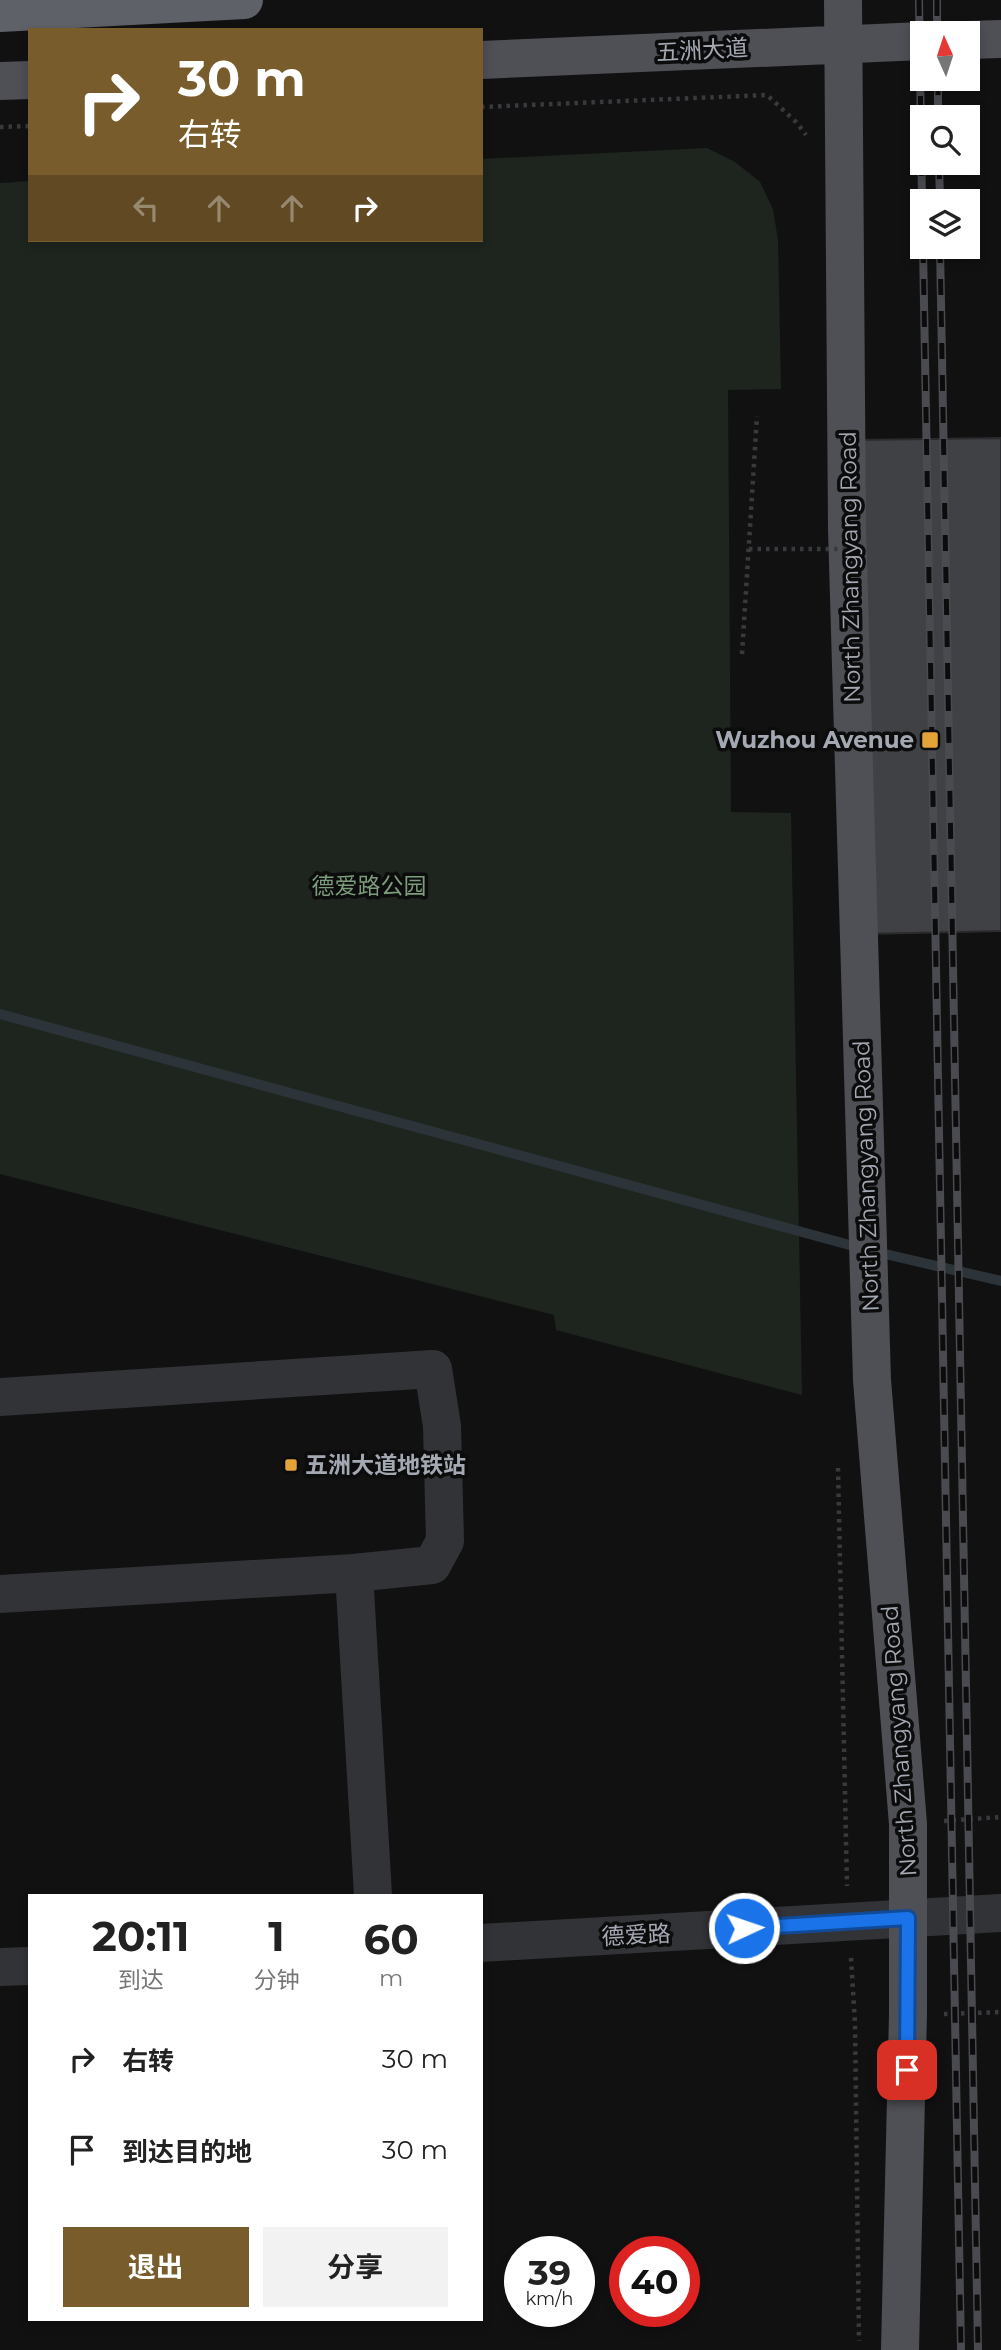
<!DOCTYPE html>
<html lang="zh">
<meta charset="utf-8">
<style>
:root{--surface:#fff;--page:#f2f2f2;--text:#222;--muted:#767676;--accent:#795c2c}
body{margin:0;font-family:Montserrat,"Noto Sans SC",sans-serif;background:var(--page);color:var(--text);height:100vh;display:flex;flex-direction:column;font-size:26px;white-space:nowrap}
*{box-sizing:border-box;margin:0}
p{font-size:23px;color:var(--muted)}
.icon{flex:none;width:38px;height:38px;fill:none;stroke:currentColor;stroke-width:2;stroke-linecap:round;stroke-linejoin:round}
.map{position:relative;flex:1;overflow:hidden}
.drawer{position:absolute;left:28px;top:1894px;width:455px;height:427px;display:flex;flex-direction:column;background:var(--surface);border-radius:0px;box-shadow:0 4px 10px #0003}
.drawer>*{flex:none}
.banner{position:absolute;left:28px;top:28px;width:455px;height:214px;border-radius:0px;box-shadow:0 4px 10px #0003;background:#795c2c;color:#fff;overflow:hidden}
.needle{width:46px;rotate:357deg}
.tools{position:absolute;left:910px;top:21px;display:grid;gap:14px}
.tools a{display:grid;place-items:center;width:70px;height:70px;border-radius:0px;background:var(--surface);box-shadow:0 4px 10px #0003;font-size:35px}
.speed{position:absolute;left:504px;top:2236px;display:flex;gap:14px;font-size:35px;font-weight:700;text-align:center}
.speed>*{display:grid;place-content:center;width:91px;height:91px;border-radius:50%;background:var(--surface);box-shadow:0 4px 10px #0003;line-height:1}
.speed small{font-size:18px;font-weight:400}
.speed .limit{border:10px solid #d22;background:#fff;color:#111}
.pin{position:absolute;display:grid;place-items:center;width:60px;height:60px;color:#fff;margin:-30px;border-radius:14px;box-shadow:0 4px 10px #0006}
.me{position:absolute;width:77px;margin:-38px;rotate:87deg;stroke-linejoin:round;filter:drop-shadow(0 0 5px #0008)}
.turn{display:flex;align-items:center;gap:24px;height:147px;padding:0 35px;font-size:32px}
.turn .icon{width:91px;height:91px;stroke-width:2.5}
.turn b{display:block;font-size:49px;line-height:60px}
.lanes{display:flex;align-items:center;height:66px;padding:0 35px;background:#0003;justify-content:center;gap:35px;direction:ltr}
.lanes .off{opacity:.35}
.eta{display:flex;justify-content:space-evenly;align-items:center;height:119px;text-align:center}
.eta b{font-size:42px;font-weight:700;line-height:49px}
.cta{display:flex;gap:14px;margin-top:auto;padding:14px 35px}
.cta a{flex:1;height:80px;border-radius:0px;background:var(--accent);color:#fff;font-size:28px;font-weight:700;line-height:80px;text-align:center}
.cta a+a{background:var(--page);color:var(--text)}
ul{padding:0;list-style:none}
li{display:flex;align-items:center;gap:21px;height:91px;padding:0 35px}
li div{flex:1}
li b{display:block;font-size:26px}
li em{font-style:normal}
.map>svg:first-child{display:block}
.green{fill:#1e251e}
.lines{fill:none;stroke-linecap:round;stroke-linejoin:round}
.stream{stroke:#2c343a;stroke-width:10}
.building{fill:#404145;stroke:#2b2b2e;stroke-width:2}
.path{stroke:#383a3e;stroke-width:4.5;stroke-dasharray:3.5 5;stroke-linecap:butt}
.minor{stroke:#323337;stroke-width:38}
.major{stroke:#4f5056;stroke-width:38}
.highway{stroke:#5f6168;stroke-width:38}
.rail-casing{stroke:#494b50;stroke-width:8}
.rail{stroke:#0c0c0d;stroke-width:5;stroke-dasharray:16;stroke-linecap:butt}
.path-bridge{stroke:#383a3e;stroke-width:4.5;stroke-dasharray:3.5 5;stroke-linecap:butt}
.route-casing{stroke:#114b97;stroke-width:18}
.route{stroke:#1a73e8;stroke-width:12}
.poi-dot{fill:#e3a339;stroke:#0c0c0d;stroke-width:2.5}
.labels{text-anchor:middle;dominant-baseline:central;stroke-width:7;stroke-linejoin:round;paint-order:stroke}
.street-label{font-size:23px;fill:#a3a8b2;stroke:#0c0c0d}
.poi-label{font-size:23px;font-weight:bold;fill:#a3a8b2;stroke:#0c0c0d;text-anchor:end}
.park-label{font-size:23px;fill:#7c9c7c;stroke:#0c0c0d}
</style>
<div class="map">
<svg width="1001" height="2350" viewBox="0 0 1001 2350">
<rect width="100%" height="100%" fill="#111112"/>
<path class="green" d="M707,148L735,162L760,182L773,209L778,240L781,389L728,390L731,812L791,813L802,1395L556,1330L554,1315L0,1174V183L30,181V240H481V159Z"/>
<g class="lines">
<path class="stream" d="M0,1014L868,1250L1001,1281"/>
</g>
<path class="building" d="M1001,438V931L863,934L855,440Z"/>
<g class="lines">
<path class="path" d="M481,107L767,95L796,122L806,135
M0,127L30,126
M742,654L757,416
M838,1468L847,1886
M944,1821L1001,1817
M851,1958L855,2023L859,2341
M944,2014L1001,2012"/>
<path class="minor" d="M0,1397L433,1369L442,1426L445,1541L432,1565L354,1573L373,1895
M0,1594L354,1573
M481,1943L1001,1913
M0,1967L30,1966"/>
<path class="major" d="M843,0L847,529L872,1380L908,1824V2014L900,2350
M968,40L1001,39
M481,60L922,41
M0,81L30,80"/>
<path class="highway" d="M0,13L244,0"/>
<defs>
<path id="rail" d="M919,0L922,201
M937,0V33
M938,79V117
M939,163L940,201
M923,247L961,2350
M940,247L978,2350"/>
</defs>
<use href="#rail" class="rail-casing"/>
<use href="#rail" class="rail"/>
<path class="path-bridge" d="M749,549H856"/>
</g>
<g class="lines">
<defs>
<path id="route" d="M744,1928L908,1918L907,2070"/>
</defs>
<use href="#route" class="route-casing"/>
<use href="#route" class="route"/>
</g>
<g class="poi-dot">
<rect x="921" y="731" width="18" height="18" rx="3.5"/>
<rect x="284" y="1458" width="14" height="14" rx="3.5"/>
</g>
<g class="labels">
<g class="street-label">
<text transform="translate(702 50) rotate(-3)">五洲大道</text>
<text transform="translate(850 567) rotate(-91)">North Zhangyang Road</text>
<text transform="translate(866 1176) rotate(-92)">North Zhangyang Road</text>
<text transform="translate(899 1741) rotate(-94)">North Zhangyang Road</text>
<text transform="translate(636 1935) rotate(-3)">德爱路</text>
</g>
<g class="poi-label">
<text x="914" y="740">Wuzhou Avenue</text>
<text x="305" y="1465" text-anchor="start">五洲大道地铁站</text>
</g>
<g class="park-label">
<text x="369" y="886">德爱路公园</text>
</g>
</g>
</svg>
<div class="tools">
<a><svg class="needle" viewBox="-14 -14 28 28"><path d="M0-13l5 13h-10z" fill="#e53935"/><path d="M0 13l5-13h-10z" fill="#767676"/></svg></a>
<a><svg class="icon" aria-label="search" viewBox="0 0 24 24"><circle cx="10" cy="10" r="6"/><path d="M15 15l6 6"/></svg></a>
<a><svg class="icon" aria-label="layers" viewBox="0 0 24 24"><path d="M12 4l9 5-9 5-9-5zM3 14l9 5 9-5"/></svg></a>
</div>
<div class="speed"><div>39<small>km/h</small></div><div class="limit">40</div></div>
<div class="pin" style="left:907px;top:2070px;background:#d93025"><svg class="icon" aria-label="arrive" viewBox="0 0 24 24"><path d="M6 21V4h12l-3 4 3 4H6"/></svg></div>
<svg class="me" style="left:744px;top:1928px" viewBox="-20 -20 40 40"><circle r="17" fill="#1a73e8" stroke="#fff" stroke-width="3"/><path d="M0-11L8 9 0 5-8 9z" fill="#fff"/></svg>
<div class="banner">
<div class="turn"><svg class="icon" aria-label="right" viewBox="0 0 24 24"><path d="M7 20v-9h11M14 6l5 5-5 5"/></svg><div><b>30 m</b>右转</div></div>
<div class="lanes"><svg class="icon off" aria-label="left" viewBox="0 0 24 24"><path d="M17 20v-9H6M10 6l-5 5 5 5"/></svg><svg class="icon off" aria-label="ahead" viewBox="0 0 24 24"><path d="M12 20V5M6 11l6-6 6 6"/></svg><svg class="icon off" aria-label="ahead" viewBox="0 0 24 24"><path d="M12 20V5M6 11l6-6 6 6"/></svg><svg class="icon" aria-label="right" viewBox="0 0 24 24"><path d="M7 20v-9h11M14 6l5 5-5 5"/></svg></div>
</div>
<section class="drawer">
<div class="eta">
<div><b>20:11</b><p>到达</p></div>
<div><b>1</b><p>分钟</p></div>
<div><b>60</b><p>m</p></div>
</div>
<ul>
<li><svg class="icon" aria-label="right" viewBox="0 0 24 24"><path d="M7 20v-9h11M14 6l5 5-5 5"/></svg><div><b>右转</b></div><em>30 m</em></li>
<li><svg class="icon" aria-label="arrive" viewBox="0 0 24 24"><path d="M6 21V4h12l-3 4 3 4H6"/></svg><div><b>到达目的地</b></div><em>30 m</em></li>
</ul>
<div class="cta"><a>退出</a><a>分享</a></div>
</section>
</div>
